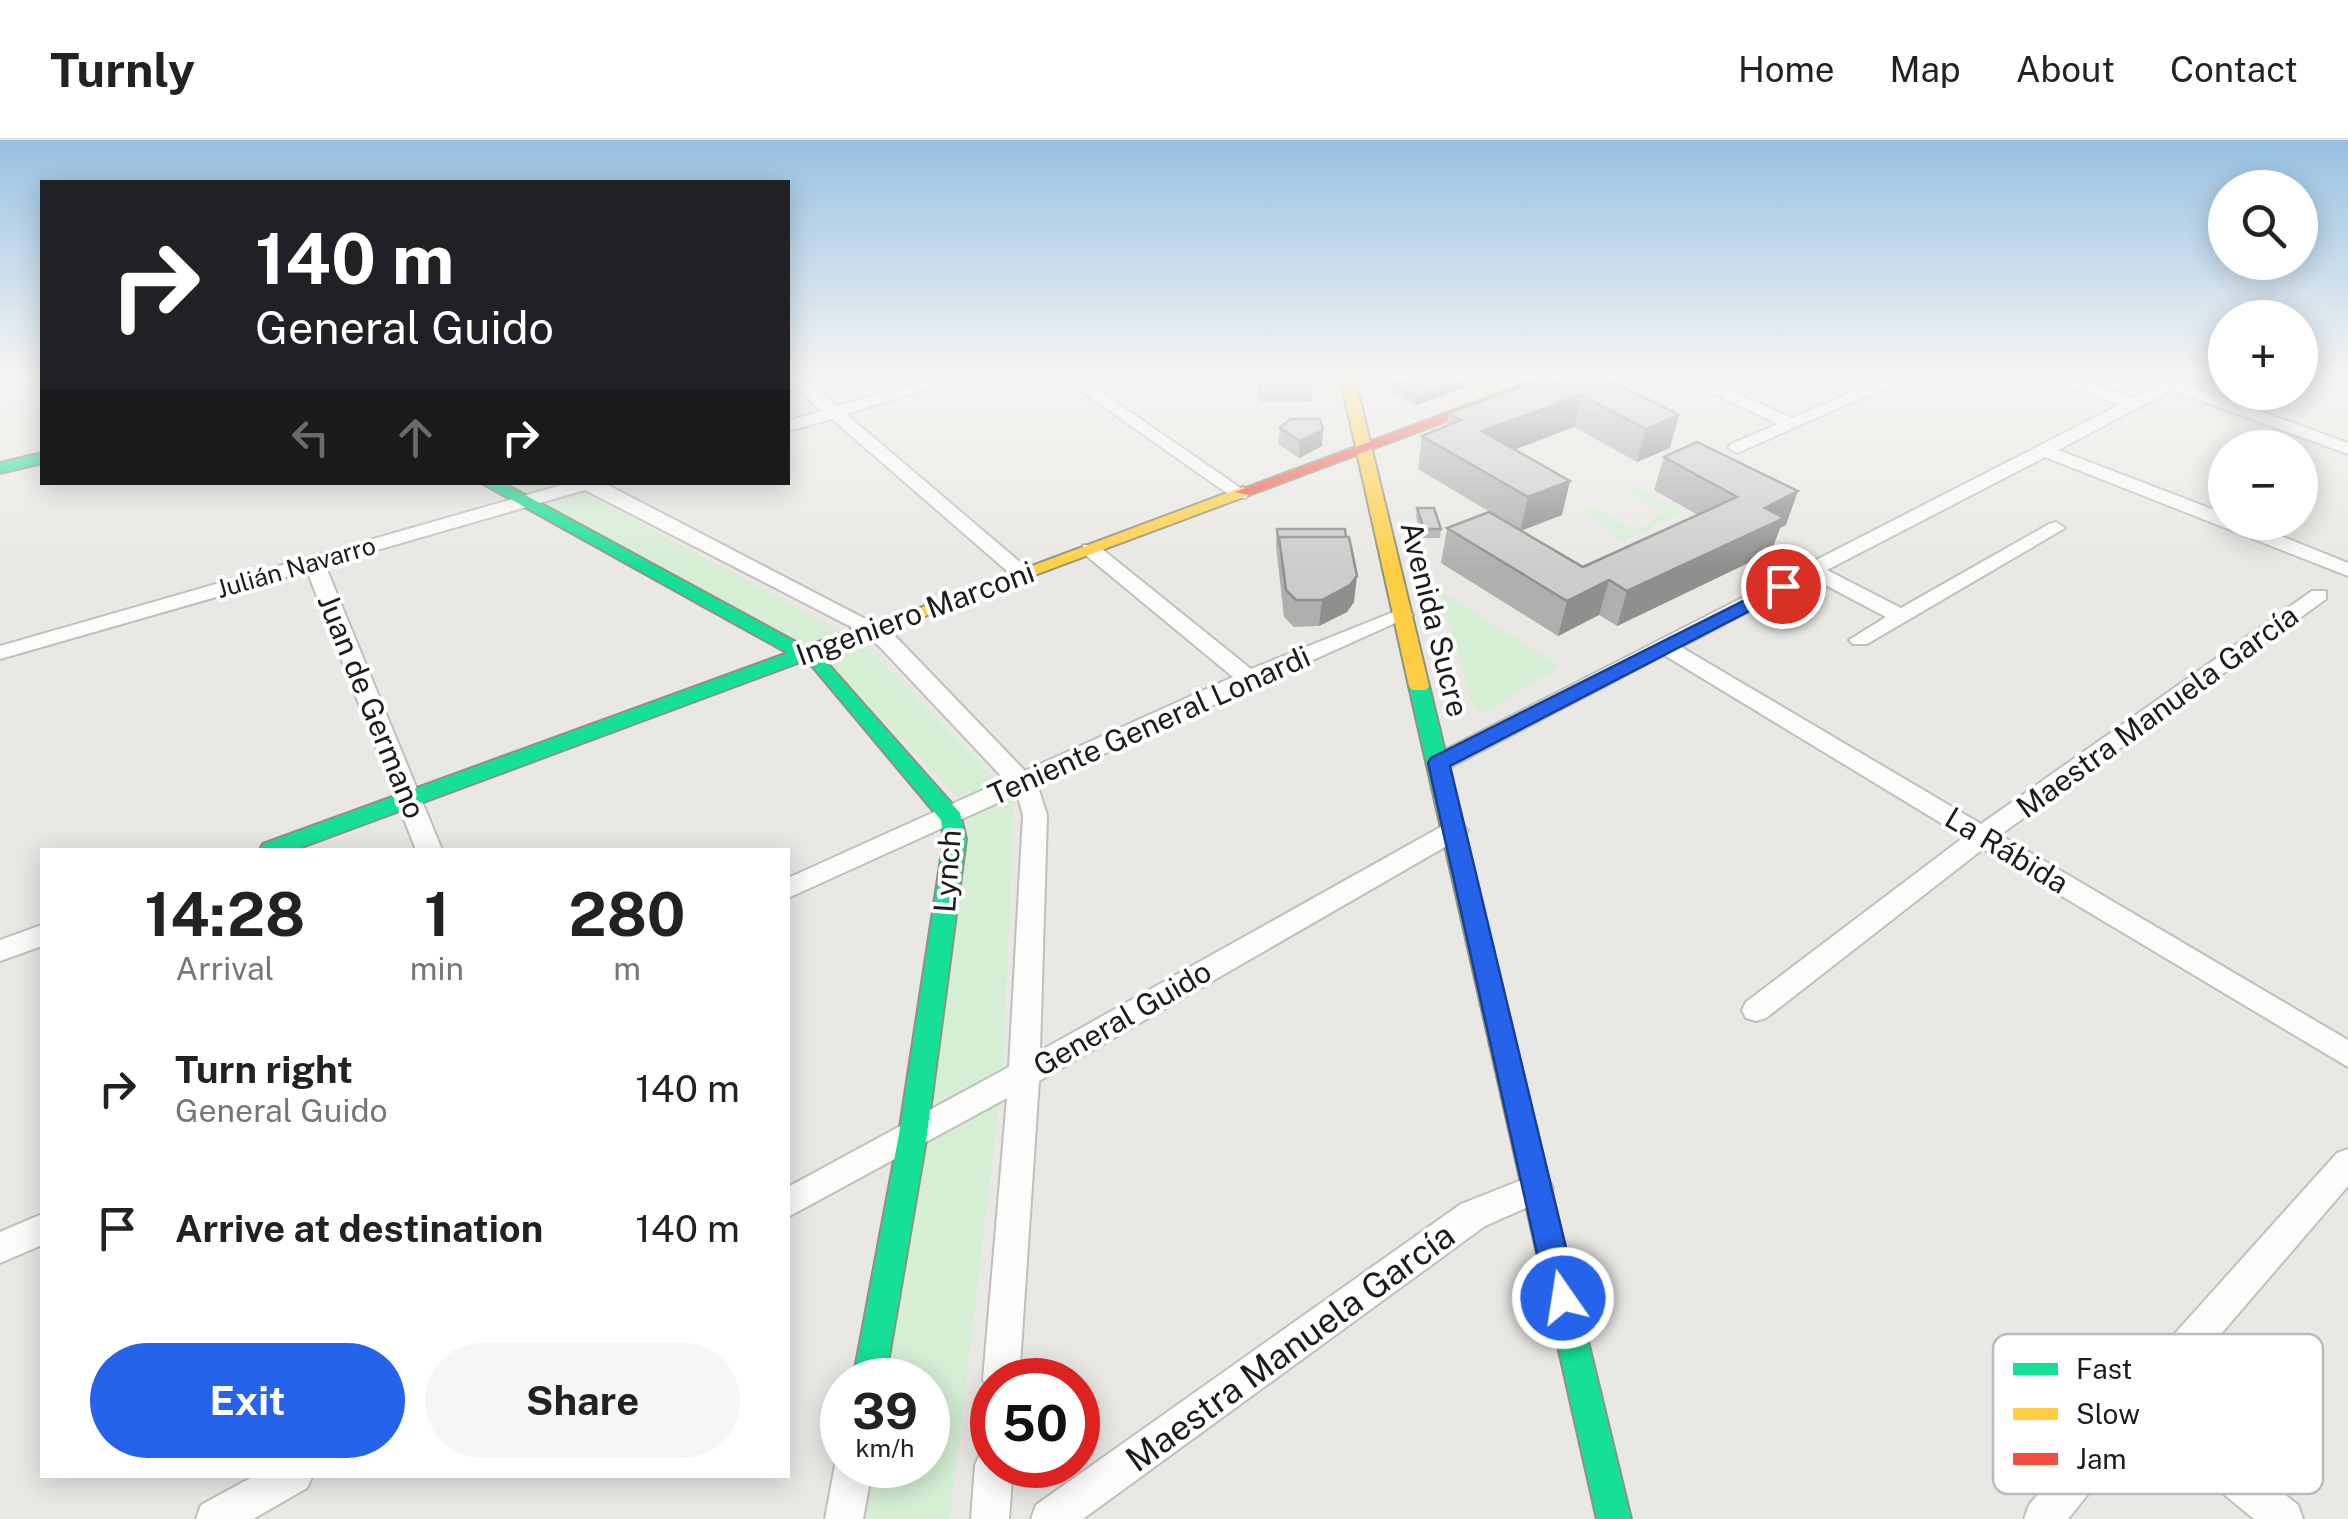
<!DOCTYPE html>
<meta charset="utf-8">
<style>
:root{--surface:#fff;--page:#f6f6f6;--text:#222;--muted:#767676;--line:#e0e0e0;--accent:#2563eb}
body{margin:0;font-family:"Public Sans",sans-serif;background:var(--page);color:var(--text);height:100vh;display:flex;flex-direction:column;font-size:38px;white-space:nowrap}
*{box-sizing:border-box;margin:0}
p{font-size:32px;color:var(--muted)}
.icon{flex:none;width:55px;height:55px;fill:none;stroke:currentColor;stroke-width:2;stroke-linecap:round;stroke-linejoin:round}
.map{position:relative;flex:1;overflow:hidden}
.details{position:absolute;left:40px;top:708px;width:750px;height:630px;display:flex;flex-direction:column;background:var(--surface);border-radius:0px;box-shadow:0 5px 25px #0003}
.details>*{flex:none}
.guide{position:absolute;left:40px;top:40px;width:750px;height:305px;border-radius:0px;box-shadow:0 5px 25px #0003;background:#202124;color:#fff;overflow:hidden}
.tools{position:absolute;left:2208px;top:30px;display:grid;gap:20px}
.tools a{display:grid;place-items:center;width:110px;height:110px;border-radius:50%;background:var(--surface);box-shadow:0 5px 25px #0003;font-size:50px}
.speed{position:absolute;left:820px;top:1218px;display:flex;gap:20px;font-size:50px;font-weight:700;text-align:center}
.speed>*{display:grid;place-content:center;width:130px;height:130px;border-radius:50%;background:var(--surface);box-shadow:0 5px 25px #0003;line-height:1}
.speed small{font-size:25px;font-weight:400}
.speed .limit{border:15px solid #d22;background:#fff;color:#111}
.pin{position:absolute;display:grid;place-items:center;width:85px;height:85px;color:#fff;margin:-42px;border:5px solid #fff;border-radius:50%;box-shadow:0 2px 10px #0007}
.me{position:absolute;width:110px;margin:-55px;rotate:347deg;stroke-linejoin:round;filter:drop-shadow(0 0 8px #0008)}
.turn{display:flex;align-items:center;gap:35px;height:210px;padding:0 50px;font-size:45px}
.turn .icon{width:130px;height:130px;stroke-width:2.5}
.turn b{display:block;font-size:70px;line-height:85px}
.lanes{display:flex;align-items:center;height:95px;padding:0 50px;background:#0003;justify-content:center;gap:50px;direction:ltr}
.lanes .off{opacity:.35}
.eta{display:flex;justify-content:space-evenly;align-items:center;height:170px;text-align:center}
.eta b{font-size:60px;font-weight:700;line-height:70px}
.primary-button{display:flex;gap:20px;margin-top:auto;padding:20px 50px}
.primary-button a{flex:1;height:115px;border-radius:60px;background:var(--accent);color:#fff;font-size:40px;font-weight:700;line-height:115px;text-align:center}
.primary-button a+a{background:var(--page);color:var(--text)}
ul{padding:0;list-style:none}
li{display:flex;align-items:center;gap:30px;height:140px;padding:0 50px}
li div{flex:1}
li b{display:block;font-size:38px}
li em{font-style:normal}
header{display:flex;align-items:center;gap:60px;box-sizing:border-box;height:140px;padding:0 50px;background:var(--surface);border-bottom:2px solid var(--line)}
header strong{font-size:48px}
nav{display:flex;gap:55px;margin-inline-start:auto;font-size:35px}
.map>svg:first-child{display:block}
.park{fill:#d5eed4}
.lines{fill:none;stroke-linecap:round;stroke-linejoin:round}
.street-casing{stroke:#c0bfbd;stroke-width:4}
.fast-casing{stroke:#90917f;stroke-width:4}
.slow-casing{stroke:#90917f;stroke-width:4}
.jam-casing{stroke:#90917f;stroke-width:4}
.street{fill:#fcfcfb;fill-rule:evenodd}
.fast{fill:#16e098;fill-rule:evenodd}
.slow{fill:#ffcf43;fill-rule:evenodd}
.jam{fill:#f24e42;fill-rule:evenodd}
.wall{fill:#b1afae}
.shaded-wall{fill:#908f8d}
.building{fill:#ceccca;stroke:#908f8d;stroke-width:2.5}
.route{fill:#2563eb;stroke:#184099;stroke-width:2.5}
.labels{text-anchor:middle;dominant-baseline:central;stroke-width:8;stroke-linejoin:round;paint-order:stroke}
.far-street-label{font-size:25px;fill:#1c1c1c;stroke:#fff}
.street-label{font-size:30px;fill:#1c1c1c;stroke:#fff}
.near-street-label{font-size:35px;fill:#1c1c1c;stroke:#fff}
.key{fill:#fff;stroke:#bbb;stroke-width:2.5}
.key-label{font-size:28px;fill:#1c1c1c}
</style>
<header>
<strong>Turnly</strong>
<nav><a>Home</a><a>Map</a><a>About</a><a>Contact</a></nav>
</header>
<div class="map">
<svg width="2348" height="1379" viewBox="0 0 2348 1379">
<rect width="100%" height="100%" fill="#eae8e5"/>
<path class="park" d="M499,343H565L864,504L1014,657L1003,928L950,1379H865L874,1325H928V1240H887L927,991L969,669L823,517Z
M1634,345L1683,373L1621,401L1582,370L1592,366L1631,388L1648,384L1664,372L1624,349Z
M1440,451L1560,526L1488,571H1480L1473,565Z"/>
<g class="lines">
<defs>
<path id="street" d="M788,236H801L837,266L943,236H968L846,274L1028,429V437H1014L832,279L788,291V281L822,271L788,240Z
M1060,236H1078L1249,354L1246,358H1234Z
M1676,236H1697L1792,278L1890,236H1911L1737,313L1728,308L1731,304L1778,284Z
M2047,236H2070L2132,258L2175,236H2195L2185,244L2348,303V314L2172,250L2058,310L2225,374V382H2246L2348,423V436L2045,317L1827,430L1901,468L2049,384L2056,382L2065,388L1867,504H1853L1849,500L1886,477L1812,438L1681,507L1981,684L2312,451H2326V459L2000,695L2348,900V927L1983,709L1766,878L1756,881L1746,878L1742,870L1746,862L1964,697L1664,515L1447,629H1431L1427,623L1431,617L2119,265Z
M572,342H602L877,485L895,496L1025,631L1233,537L1083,413V405H1097L1251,529L1396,471H1410L1413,475L1037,644L1047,675L1040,911L1446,684L1455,681L1468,690L1464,696L1039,941L1019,1240H992V1254L983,1240L1007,958L788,1077V1047L1009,927L1023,675L1017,654L788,758V738L1005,640L879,506L863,493L585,350L325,425L442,710H416L307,431L0,519V506Z
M42,785V806L0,821V800Z
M2348,1009V1046L2165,1259L2298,1365L2303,1379H2254L2142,1287L2068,1379H2024L2029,1365L2126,1248L2337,1013Z
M1537,1034L1548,1038L1553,1048L1548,1058L1485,1086L1083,1379H1031L1036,1365L1461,1064Z
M42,1074V1105L0,1123V1092Z
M992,1307V1325H1013L1009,1379H971L975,1325L981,1312Z
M842,1311V1325H873L863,1379H825L835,1325Z
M256,1335H313L307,1348L253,1379H196L201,1365Z"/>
<path id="fast" d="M42,313V323L0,333V323Z
M480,342H501L805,507L876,481H890L892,485L820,515L960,673L966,699L927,994L885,1240H853L899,994L944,699L941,680L813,527L803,521L294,710H260L263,704L788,513Z
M1419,540L1429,546L1631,1379H1597L1409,546Z"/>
<path id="slow" d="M1340,236H1354L1429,546L1426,550H1412L1409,546Z
M1243,347L1251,352L1249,355L890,489H876L874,485Z"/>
<path id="jam" d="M1546,236H1566L1249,355L1235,352Z"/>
</defs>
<use href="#street" class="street-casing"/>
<use href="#fast" class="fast-casing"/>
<use href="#slow" class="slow-casing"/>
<use href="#jam" class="jam-casing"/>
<use href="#street" class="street"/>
<use href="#fast" class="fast"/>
<use href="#slow" class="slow"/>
<use href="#jam" class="jam"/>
</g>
<path class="wall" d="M1258,236L1313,245L1312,261L1259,262L1257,250Z
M1412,236H1457L1465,240L1464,248L1416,265L1392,253L1393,245L1415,237Z
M1579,236L1670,308L1637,322L1574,287L1514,310L1562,375L1521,391L1583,427L1698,375L1654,350L1664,317L1786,385L1780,388L1771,412L1617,486L1599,475L1558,496L1441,423L1447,388L1510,384L1418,329L1422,296L1446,286L1449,273L1557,244Z
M1280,288L1322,306L1299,318L1278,304Z
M1417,368L1441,389L1440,398H1422L1416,377Z
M1277,389L1354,462L1347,472L1319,486L1294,487L1284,477L1276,406Z"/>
<path class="shaded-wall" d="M1465,240L1464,248L1416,265L1417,257Z
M1581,255L1574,287L1476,324L1482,291Z
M1679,275L1670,308L1637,322L1646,289Z
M1323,290L1322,306L1299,318L1300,301Z
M1570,341L1562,375L1520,391L1528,357Z
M1798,351L1786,385L1780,388L1771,412L1617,486L1627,451L1765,368Z
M1357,436L1354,462L1347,472L1319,486L1322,460Z
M1609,440L1599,475L1558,496L1567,461Z"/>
<path class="building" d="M1258,236H1311L1313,245L1260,246Z
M1419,236H1457L1465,240L1417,257L1393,245Z
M1579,236H1601L1679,275L1646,289L1581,255L1482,291L1570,341L1528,357L1422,296L1461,280L1449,273L1546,238L1557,244Z
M1290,279H1320L1323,290L1300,301L1280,288Z
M1697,302L1798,351L1765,368L1784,378L1627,451L1609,440L1567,461L1447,388L1489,372L1583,427L1737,357L1664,317Z
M1417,368H1434L1441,389H1424Z
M1277,389H1345L1346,397H1279V406Z
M1279,397H1349L1357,436L1350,445L1322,460H1296L1286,450Z"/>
<linearGradient id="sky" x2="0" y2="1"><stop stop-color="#96c1e2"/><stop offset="0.55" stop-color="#f6f5f3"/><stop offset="1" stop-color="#f6f5f3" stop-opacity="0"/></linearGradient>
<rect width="2348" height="429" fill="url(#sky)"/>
<path class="route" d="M1783,441L1792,446L1790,450L1450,626L1578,1158L1574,1169L1563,1173L1552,1169L1547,1158L1428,623L1431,618Z"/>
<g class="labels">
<g class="far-street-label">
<text transform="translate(296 427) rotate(-16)">Julián Navarro</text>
</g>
<g class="street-label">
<text transform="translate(915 473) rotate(-20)">Ingeniero Marconi</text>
<text transform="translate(1435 479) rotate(76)">Avenida Sucre</text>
<text transform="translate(372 566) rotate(68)">Juan de Germano</text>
<text transform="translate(2157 571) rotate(-36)">Maestra Manuela García</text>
<text transform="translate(1149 585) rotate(-24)">Teniente General Lonardi</text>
<text transform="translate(2007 710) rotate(31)">La Rábida</text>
<text transform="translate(947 731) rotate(-86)">Lynch</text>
<text transform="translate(1122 878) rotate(-30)">General Guido</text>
</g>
<g class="near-street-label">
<text transform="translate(1290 1207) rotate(-36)">Maestra Manuela García</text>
</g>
</g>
<rect x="1993" y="1194" width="330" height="160" rx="15" class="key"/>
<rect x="2013" y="1223" width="45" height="12" fill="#16e098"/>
<rect x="2013" y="1268" width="45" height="12" fill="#ffcf43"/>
<rect x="2013" y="1313" width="45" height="12" fill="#f24e42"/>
<g class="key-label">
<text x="2076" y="1239">Fast</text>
<text x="2076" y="1284">Slow</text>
<text x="2076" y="1329">Jam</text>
</g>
</svg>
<div class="tools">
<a><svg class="icon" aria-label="search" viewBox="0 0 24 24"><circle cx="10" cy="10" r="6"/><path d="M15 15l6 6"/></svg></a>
<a>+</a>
<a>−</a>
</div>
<div class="speed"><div>39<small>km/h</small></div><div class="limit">50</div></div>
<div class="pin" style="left:1783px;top:446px;background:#d93025"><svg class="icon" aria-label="arrive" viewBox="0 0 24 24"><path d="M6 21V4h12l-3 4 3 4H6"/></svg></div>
<svg class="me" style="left:1563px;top:1158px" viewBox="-20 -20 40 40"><circle r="17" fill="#2563eb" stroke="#fff" stroke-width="3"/><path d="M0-11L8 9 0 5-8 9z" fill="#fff"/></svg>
<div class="guide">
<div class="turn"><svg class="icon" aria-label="right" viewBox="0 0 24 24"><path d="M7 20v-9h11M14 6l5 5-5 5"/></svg><div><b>140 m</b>General Guido</div></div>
<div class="lanes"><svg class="icon off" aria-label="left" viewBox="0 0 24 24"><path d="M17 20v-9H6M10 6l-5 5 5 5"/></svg><svg class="icon off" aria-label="ahead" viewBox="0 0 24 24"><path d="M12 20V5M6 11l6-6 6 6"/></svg><svg class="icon" aria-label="right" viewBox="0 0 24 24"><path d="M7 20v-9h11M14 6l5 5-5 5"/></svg></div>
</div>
<section class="details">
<div class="eta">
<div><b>14:28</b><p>Arrival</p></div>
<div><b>1</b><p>min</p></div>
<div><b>280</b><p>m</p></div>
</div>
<ul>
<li><svg class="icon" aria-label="right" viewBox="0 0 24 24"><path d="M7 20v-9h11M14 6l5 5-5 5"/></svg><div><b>Turn right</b><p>General Guido</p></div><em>140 m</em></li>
<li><svg class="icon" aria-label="arrive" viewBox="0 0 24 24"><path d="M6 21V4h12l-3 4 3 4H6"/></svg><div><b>Arrive at destination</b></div><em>140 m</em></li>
</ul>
<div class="primary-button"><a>Exit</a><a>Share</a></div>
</section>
</div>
